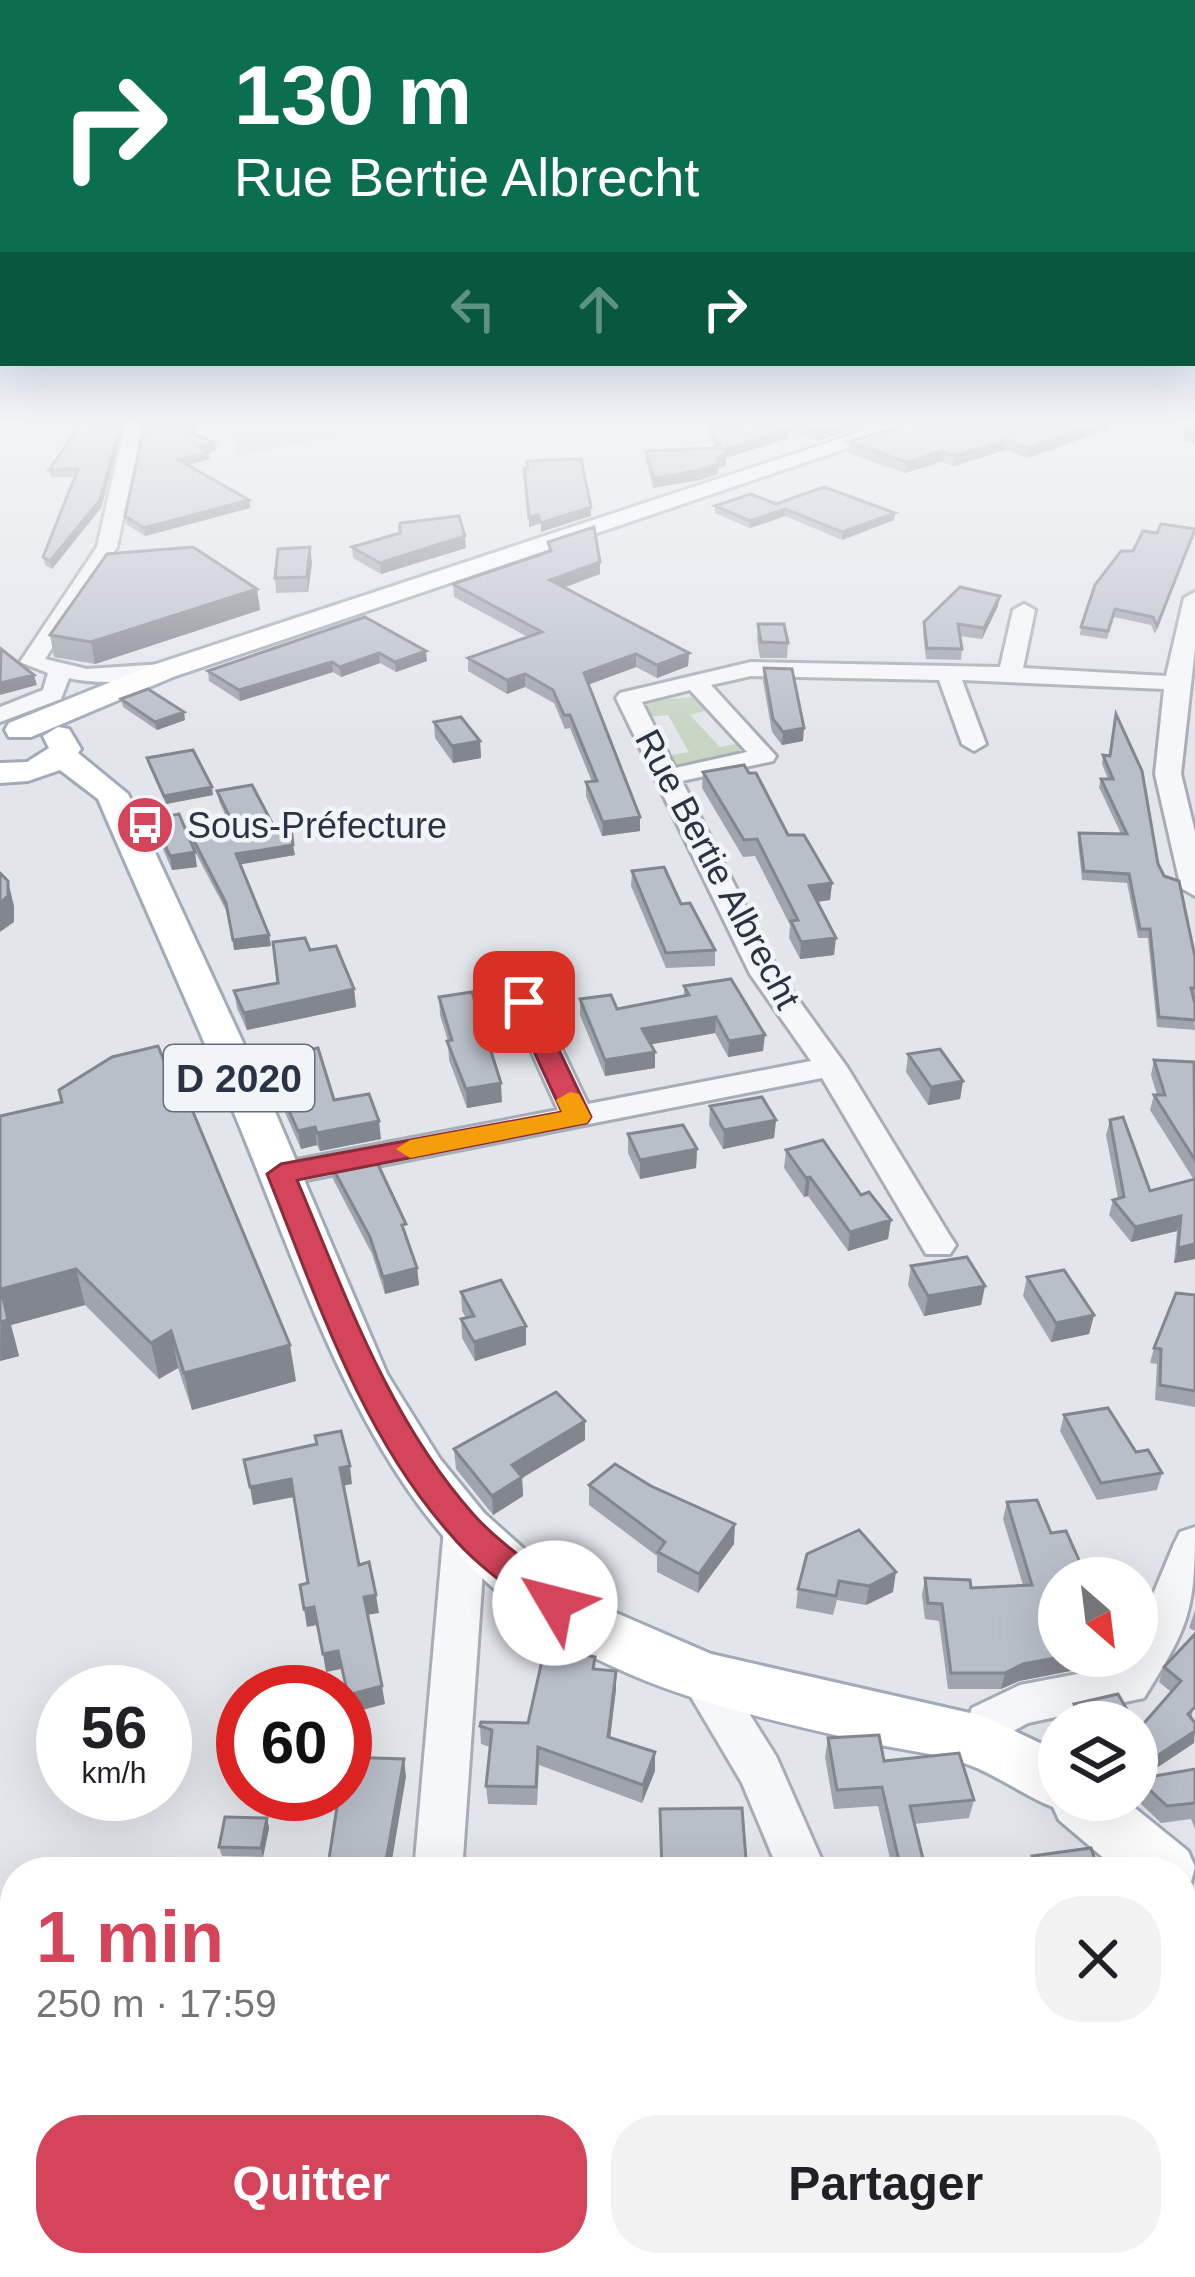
<!DOCTYPE html>
<html lang="fr">
<meta charset="utf-8">
<style>
:root{--surface:#fff;--page:#f2f2f2;--text:#202124;--muted:#757577;--accent:#d4445a}
body{margin:0;font-family:Helvetica,sans-serif;background:var(--page);color:var(--text);height:100vh;display:flex;flex-direction:column;font-size:45px;white-space:nowrap}
*{box-sizing:border-box;margin:0}
p{font-size:39px;color:var(--muted)}
.icon{flex:none;width:66px;height:66px;fill:none;stroke:currentColor;stroke-width:2;stroke-linecap:round;stroke-linejoin:round}
.map{position:relative;flex:1;overflow:hidden}
.drawer{position:absolute;left:0px;top:1857px;width:1197px;height:420px;display:flex;flex-direction:column;background:var(--surface);border-radius:48px 48px 0 0;box-shadow:0 12px 48px #0002}
.drawer>*{flex:none}
.guide{position:absolute;left:0px;top:0px;width:1197px;height:366px;box-shadow:0 12px 48px #0002;background:#0b6e4f;color:#fff;overflow:hidden}
.needle{width:78px;rotate:152deg}
.controls{position:absolute;left:1038px;top:1557px;display:grid;gap:24px}
.controls a{display:grid;place-items:center;width:120px;height:120px;border-radius:50%;background:var(--surface);box-shadow:0 12px 48px #0002;font-size:60px}
.speed{position:absolute;left:36px;top:1665px;display:flex;gap:24px;font-size:60px;font-weight:700;text-align:center}
.speed>*{display:grid;place-content:center;width:156px;height:156px;border-radius:50%;background:var(--surface);box-shadow:0 12px 48px #0002;line-height:1}
.speed small{font-size:30px;font-weight:400}
.speed .limit{border:18px solid #d22;background:#fff;color:#111}
.pin{position:absolute;display:grid;place-items:center;width:102px;height:102px;color:#fff;margin:-51px;border-radius:24px;box-shadow:0 6px 18px #0006}
.me{position:absolute;width:132px;margin:-66px;rotate:307deg;stroke-linejoin:round;filter:drop-shadow(0 0 9px #0008)}
.turn{display:flex;align-items:center;gap:42px;height:252px;padding:0 36px;font-size:54px}
.turn .icon{width:156px;height:156px;stroke-width:2.5}
.turn b{display:block;font-size:84px;line-height:102px}
.lanes{display:flex;align-items:center;height:114px;padding:0 36px;background:#0003;justify-content:center;gap:60px;direction:ltr}
.lanes .off{opacity:.35}
.round{display:grid;place-items:center;flex:none;width:126px;height:126px;border-radius:48px;background:var(--page)}
.overview{display:flex;align-items:center;justify-content:space-between;height:204px;padding:0 36px}
h1{font-size:72px;font-weight:800;line-height:90px;color:var(--accent)}
.cta{display:flex;gap:24px;margin-top:auto;padding:24px 36px}
.cta a{flex:1;height:138px;border-radius:48px;background:var(--accent);color:#fff;font-size:48px;font-weight:800;line-height:138px;text-align:center}
.cta a+a{background:var(--page);color:var(--text)}
.map>svg:first-child{display:block}
.green{fill:#c8d5c3}
.lines{fill:none;stroke-linecap:round;stroke-linejoin:round}
.minor-casing{stroke:#a7adb6;stroke-width:6}
.major-casing{stroke:#a1aab7;stroke-width:6}
.minor{fill:#f5f7f9;fill-rule:evenodd}
.major{fill:#fff;fill-rule:evenodd}
.wall{fill:#9fa4ad}
.shaded-wall{fill:#82868d}
.building{fill:#b9bfc9;stroke:#82868d;stroke-width:3}
.route{fill:#d4445a;stroke:#8a2c3a;stroke-width:3}
.slow{fill:#f59e0b}
.labels{text-anchor:middle;dominant-baseline:central;stroke-width:9;stroke-linejoin:round;paint-order:stroke}
.far-poi-label{font-size:36px;fill:#293344;stroke:#f2f5f8;text-anchor:start}
.far-street-label{font-size:36px;fill:#293344;stroke:#f2f5f8}
.shield{fill:#f2f5f8;stroke:#656d7a;stroke-width:3}
.shield-label{font-size:39px;font-weight:bold;fill:#293344}
</style>
<div class="map">
<svg width="1195" height="2277" viewBox="0 0 1195 2277">
<rect width="100%" height="100%" fill="#e2e6eb"/>
<path class="green" d="M265,419H560L336,435L233,458L239,422Z
M693,697L708,710L690,715L720,747L740,743V753L693,765L674,764L665,756L689,752L668,715L645,717L643,706L648,701Z"/>
<g class="lines">
<defs>
<path id="minor" d="M126,419H144L117,547L45,659L87,669L163,664L174,671C157,685 92,684 69,678L61,699L0,722V707L43,690L48,673L20,662L97,547Z
M1195,592V648L1181,774L1195,832V896L1181,888L1155,774L1164,689L962,680L986,744L974,751L962,744L939,680L751,676L711,685L776,756L773,761L682,781L779,973L847,1067L950,1236L956,1245L950,1254H926L822,1078L281,1185L269,1182L264,1174L269,1166L281,1163L558,1110L509,1002L524,993L539,1002L588,1104L811,1061L750,974L616,698L620,693L751,662L1000,667L1013,610L1024,604L1035,610L1023,668L1166,676L1184,598ZM690,690L747,752L675,768L642,702Z
M465,1511L480,1516L486,1528L462,1872H414L444,1528L450,1516Z
M1195,1527C1195,1612 1189,1626 1144,1698L1028,1723L1008,1734L999,1757L983,1763L967,1757L960,1742L972,1708L1020,1685L1114,1667L1122,1656H1137V1633L1174,1544L1180,1532Z
M700,1656L716,1661L776,1756L827,1872H779L742,1783L678,1675L684,1661Z
M1195,2183V2239L1182,2242V2186Z
M378,2262H436L435,2277H377Z
M743,2262H801L798,2277H740Z
M916,2262H1026L1019,2277H910Z"/>
<path id="major" d="M900,419H933L173,677L31,737H9L5,730L9,723L153,665Z
M58,727L69,729L81,749L78,753L128,794L276,1114L387,1374L440,1459L484,1513L541,1564L607,1609L711,1654L983,1716L1059,1752V1800H1125L1188,1851L1195,1867L1188,1893L1182,1895V1872H1120L1059,1820L1053,1807C1025,1796 1000,1777 972,1766C940,1753 900,1750 866,1742C765,1719 657,1696 566,1642C375,1527 315,1308 235,1115C191,1009 143,904 98,799L60,770L28,781L0,783V763L27,762L49,748L43,736Z
M1182,1930L1195,1935V2010L1182,2005Z"/>
</defs>
<use href="#minor" class="minor-casing"/>
<use href="#major" class="major-casing"/>
<use href="#minor" class="minor"/>
<use href="#major" class="major"/>
</g>
<path class="wall" d="M84,419H125L101,508L52,569L45,565L43,557L75,477H51L49,470Z
M146,419H195V434L216,450L209,452L210,459L188,465L250,508L145,536L126,524L125,516Z
M797,419H886L817,441L789,431L790,421Z
M1195,419V443L1183,441L1184,433Z
M710,424L788,438L726,458V466L718,468V474L700,480L653,488L646,461V451L715,448L710,434Z
M1108,429L1028,458L1005,450L954,466L941,462L905,473L848,453L849,442Z
M715,506L895,513L894,520L842,540L785,516L750,528L715,513Z
M1194,536L1155,634L1151,625L1114,617L1107,639L1080,635L1081,627L1133,551Z
M548,542L600,574L564,587L689,653L688,666L657,678L636,667L588,685L640,817V831L602,836L586,796V782H592L570,728L565,729L554,703L525,687L507,694L468,671V658L528,637L454,597L453,584L549,552Z
M352,547L466,548L381,574L353,558Z
M312,562L308,592L276,593L275,578Z
M257,589L260,610L95,664L54,657L50,635Z
M998,606L982,639L960,636L962,649L961,660L926,659L923,633L924,622Z
M365,617L427,661L396,672L380,663L341,677L333,672L240,701L209,681L208,671Z
M758,624L788,643L787,658H760L757,639Z
M764,668L803,741L782,745L772,732L763,681Z
M121,699L185,720L157,730L123,707Z
M434,722L480,741L481,758L453,763L435,738Z
M1103,755L1158,864L1195,957V998L1193,997L1195,1030L1157,1027L1148,938H1138L1127,883L1082,880L1078,842L1079,833L1121,834L1099,787L1101,779H1108L1102,764Z
M147,758L213,795L166,804L149,766Z
M703,772L788,835L832,883L830,900L817,902L834,955L800,959L789,938L790,925L755,856L743,857L702,788Z
M217,791L274,827L295,855L240,864L269,935L271,946L234,950L228,914L193,848L192,837L233,832L219,801Z
M153,819L197,867L172,870L156,833Z
M632,871L681,904L715,950V966L666,968L631,886Z
M278,983L354,989L356,1007L247,1030L237,1008L234,991Z
M684,986L763,1051L728,1057L715,1033L651,1044L655,1068L605,1076L580,1015V999L617,1009L684,996Z
M439,997L502,1102L467,1108L449,1060L448,1041L440,1015Z
M908,1054L963,1081L960,1099L928,1105L906,1072Z
M266,1058L334,1100L381,1139L320,1151L317,1145L301,1149L269,1076Z
M1154,1060L1195,1065V1259L1174,1263L1177,1231L1131,1242L1109,1215L1113,1200L1118,1198L1106,1135L1110,1120L1150,1191L1194,1180L1150,1110L1154,1095H1157L1151,1075Z
M710,1106L776,1120L774,1138L723,1149L709,1125Z
M0,1116L296,1381L192,1410L178,1368L159,1379L85,1305L11,1325L19,1356L0,1361Z
M628,1134L697,1149L696,1168L640,1179L628,1153Z
M786,1150L861,1195L891,1220L888,1239L848,1251L808,1196L804,1197L784,1168Z
M330,1163L407,1239L417,1268L419,1285L385,1294L372,1254L333,1179Z
M911,1266L985,1286L981,1305L924,1316L908,1285Z
M1027,1277L1094,1315L1089,1334L1051,1342L1023,1296Z
M461,1292L526,1326V1345L475,1361L462,1338L461,1319L466,1318L462,1311Z
M1195,1295V1407L1155,1400L1157,1364L1150,1363L1154,1348Z
M1064,1415L1136,1452L1162,1473L1157,1490L1097,1500L1060,1431Z
M585,1421V1440L522,1478L523,1496L493,1515L456,1469L454,1449Z
M589,1485L734,1544L698,1593L657,1572V1556L589,1505Z
M1007,1502L1051,1533L1111,1663L1019,1681L1001,1689H948L939,1621L925,1619L922,1595L925,1578L971,1588L1023,1585L1003,1519Z
M859,1530L893,1592L866,1605L837,1600L833,1615L796,1608L798,1589Z
M1195,1610V1631L1189,1628Z
M1195,1634L1192,1720L1194,1743L1141,1778L1195,1769V1829L1191,1819L1161,1823L1137,1800V1728L1138,1730L1171,1692L1159,1682L1164,1667Z
M595,1657V1669L616,1689L610,1738L655,1771L642,1803L539,1765L537,1805L488,1804L486,1786L490,1747L481,1744L480,1726L528,1723Z
M1074,1704L1134,1722H1071L1069,1719Z
M828,1738L974,1800L969,1818L914,1824L923,1859L920,1872H893L878,1806L834,1809L825,1757Z
M660,1809L746,1860L745,1872H661Z
M267,1818L269,1828L263,1857L222,1856L219,1847Z
M1032,1856L1099,1872H1028Z
M1195,2091V2155L1182,2126V2097L1184,2093Z
M15,2192V2262H71L7,2271L0,2259V2241Z"/>
<path class="shaded-wall" d="M122,419H125L101,508L52,569L50,561Z
M856,419H886L817,441L818,431Z
M1111,419L1108,429L1028,458L1029,448Z
M789,429L788,438L726,458V466L718,468V474L700,480L653,488L654,478L718,458L725,449Z
M1006,440L1005,450L954,466L955,456Z
M215,443L216,450L209,452L210,459L180,467L179,460L200,447Z
M942,451L941,462L905,473L906,462Z
M249,500L250,508L145,536L144,528Z
M591,507V516L541,532V523Z
M785,509V516L750,528V521Z
M895,513L894,520L842,540V532Z
M538,515L539,524L529,527V518Z
M465,536L466,548L381,574L380,563Z
M310,547L312,562L308,592L307,577Z
M600,562V574L550,593V580Z
M257,589L260,610L95,664L91,642Z
M1000,596L998,606L982,639L984,628Z
M426,651L427,661L396,672L395,662Z
M379,653L380,663L341,677L340,667Z
M689,653L688,666L657,678V665Z
M636,654V667L584,686V673Z
M332,662L333,672L240,701L239,690Z
M525,674V687L507,694V680Z
M34,675L37,685L0,695V683Z
M184,712L185,720L157,730L155,722Z
M804,728L803,741L782,745L783,732Z
M480,741L481,758L453,763L452,746Z
M212,787L213,795L166,804L164,796Z
M640,817V831L602,836L603,822Z
M293,845L295,855L237,865L236,854Z
M195,852L197,867L172,870L170,856Z
M8,881L14,906V922L0,932V903Z
M832,883L830,900L807,903L809,886Z
M269,935L271,946L234,950L233,940Z
M836,938L834,955L800,959L801,942Z
M354,989L356,1007L247,1030L244,1013Z
M716,1017L715,1033L642,1046V1029Z
M765,1035L763,1051L728,1057L729,1041Z
M655,1052V1068L605,1076V1060Z
M963,1081L960,1099L928,1105L931,1087Z
M501,1083L502,1102L467,1108L466,1089Z
M776,1120L774,1138L723,1149L724,1130Z
M379,1121L381,1139L320,1151L317,1133Z
M315,1127L317,1145L301,1149L298,1131Z
M697,1149L696,1168L640,1179V1160Z
M810,1177L808,1196L804,1197L806,1178Z
M1181,1216L1177,1231L1131,1242L1135,1227Z
M891,1220L888,1239L848,1251L850,1232Z
M1195,1244V1259L1174,1263L1178,1248Z
M417,1268L419,1285L385,1294L383,1277Z
M76,1269L85,1305L11,1325L19,1356L0,1361L1,1289Z
M985,1286L981,1305L924,1316L928,1296Z
M1094,1315L1089,1334L1051,1342L1056,1323Z
M526,1326V1345L475,1361L474,1342Z
M171,1331L178,1368L159,1379L151,1343Z
M290,1345L296,1381L192,1410L184,1373Z
M585,1421V1440L522,1478L523,1496L493,1515L492,1496L512,1465Z
M350,1466L352,1484L342,1486L340,1468Z
M291,1479L294,1497L253,1505L250,1487Z
M735,1524L734,1544L698,1593L699,1574Z
M896,1572L893,1592L866,1605L869,1586Z
M376,1595L379,1613L367,1615L364,1597Z
M314,1607L317,1625L307,1627L304,1609Z
M338,1651L341,1669L326,1672L323,1654Z
M1066,1656H1113L1111,1663L1019,1681L1001,1689L1005,1673L1023,1664Z
M616,1671V1689L608,1755V1737Z
M382,1686L385,1704L351,1713L348,1695Z
M1195,1731L1194,1743L1137,1781V1769Z
M655,1752V1771L642,1803L643,1785Z
M404,1759L406,1777L390,1872H384Z
M267,1818L269,1828L263,1857L261,1848Z"/>
<path class="building" d="M84,419H122L100,500L50,561L43,557L78,469L49,470Z
M146,419H194L193,434L215,443L200,447L209,452L179,460L249,500L144,528L125,516Z
M797,419H856L818,431L790,421Z
M919,419H1110L1029,448L1006,440L955,456L942,451L906,462L849,442Z
M1191,419H1195V435L1184,433Z
M788,422L789,429L725,449L726,455L718,458V464L701,470L654,478L646,451L720,448L710,424Z
M581,459L591,507L541,523L538,515L529,518L524,468H528L527,461Z
M824,487L895,513L842,532L785,509L750,521L715,506L751,494L776,504Z
M459,516L465,536L380,563L352,547L400,533V523Z
M1161,524L1195,529L1157,626L1153,617L1115,609L1108,631L1081,627L1095,585L1121,551H1133L1143,531L1157,533Z
M594,527L600,562L550,580L689,653L657,665L636,654L584,673L640,817L603,822L586,782L597,781L570,715H564L553,690L525,674L507,680L468,658L542,632L453,584L551,551L548,542Z
M193,547L257,589L91,642L50,635L107,554Z
M310,547L307,577L275,578L278,549Z
M960,587L1000,596L984,628L958,624L962,649L927,648L924,622Z
M365,617L426,651L395,662L379,653L340,667L332,662L239,690L208,671Z
M758,624H784L788,643L761,642Z
M1,649L34,675L0,683Z
M764,668L792,669L804,728L783,732L773,719Z
M148,689L184,712L155,722L121,699Z
M1116,714L1142,771L1158,864L1164,876L1179,881L1195,957V988H1191L1195,1004V1020L1159,1017L1150,929H1140L1129,874L1084,871L1079,833L1127,834L1101,779H1113L1103,755L1110,756Z
M461,717L480,741L452,746L434,722Z
M193,750L212,787L164,796L147,758Z
M744,765L749,773H756L788,835H804L832,883L809,886L836,938L801,942L791,921L798,920L757,839L744,840L703,772Z
M252,785L274,827L291,825L293,845L236,854L269,935L233,940L226,903L192,837L237,832L217,791Z
M179,814L195,852L170,856L153,819Z
M664,867L681,904L690,903L715,950L666,953L632,871Z
M0,873L8,881V896L0,903Z
M305,938L310,950L336,946L354,989L244,1013L234,991L278,983L273,942Z
M731,979L765,1035L729,1041L716,1017L642,1029L655,1052L605,1060L580,999L611,995L617,1009L689,995L684,986Z
M472,992L501,1083L466,1089L447,1041L452,1040L439,997Z
M158,1046L169,1073L176,1071L290,1345L184,1373L171,1331L151,1343L76,1269L1,1289L8,1320L0,1322V1116L62,1102L59,1090L112,1057Z
M318,1048L334,1100L369,1094L379,1121L317,1133L315,1127L298,1131L266,1058Z
M940,1049L963,1081L931,1087L908,1054Z
M1154,1060L1194,1062L1195,1160L1154,1095H1165Z
M762,1097L776,1120L724,1130L710,1106Z
M1123,1117L1150,1191L1195,1179V1244L1178,1248L1181,1216L1135,1227L1113,1200L1124,1197L1110,1120Z
M683,1125L697,1149L640,1160L628,1134Z
M823,1140L861,1195L869,1192L891,1220L850,1232L810,1177L806,1178L786,1150Z
M373,1154L406,1224L402,1225L417,1268L383,1277L370,1237L330,1163Z
M967,1257L985,1286L928,1296L911,1266Z
M1064,1270L1094,1315L1056,1323L1027,1277Z
M501,1280L526,1326L474,1342L461,1319L474,1316L461,1292Z
M1176,1293L1195,1295V1391L1160,1385L1161,1349L1154,1348Z
M556,1392L585,1421L512,1465L522,1477L492,1496L454,1449Z
M1108,1408L1136,1452L1148,1450L1162,1473L1101,1483L1064,1415Z
M341,1431L350,1466L340,1468L359,1565L369,1562L376,1595L364,1597L382,1686L348,1695L338,1651L323,1654L314,1607L304,1609L300,1585L308,1583L291,1479L250,1487L244,1460L317,1444L315,1436Z
M615,1464L651,1486L735,1524L699,1574L658,1552L665,1542L589,1485Z
M1037,1500L1051,1533L1066,1531L1087,1578H1059V1656H1066L1023,1664L1005,1673H951L942,1604L928,1603L925,1578L970,1580L971,1588L1032,1585L1007,1502Z
M859,1530L896,1572L869,1586L839,1581L836,1596L798,1589L807,1554Z
M1195,1634V1707L1188,1714L1195,1723V1731L1137,1769V1728L1138,1730L1181,1681L1164,1667Z
M545,1647L595,1657L593,1669L616,1671L608,1737L655,1752L643,1785L538,1747L536,1787L486,1786L492,1730L480,1726L481,1722L528,1723Z
M1118,1694L1134,1722H1085L1074,1704Z
M879,1735L884,1761L959,1753L974,1800L910,1806L923,1859L899,1861L882,1787L837,1790L828,1738Z
M345,1757L404,1759L384,1872H327L339,1794H345Z
M1195,1769V1803L1167,1806L1138,1779Z
M742,1808L746,1860L693,1859L694,1872H662L660,1809Z
M225,1817L267,1818L261,1848L219,1847Z
M1091,1848L1099,1872H1037L1032,1856Z
M1195,2091V2119L1184,2093Z
M7,2192H15V2253L0,2255V2241Z"/>
<linearGradient id="sky" x2="0" y2="1"><stop stop-color="#89b4dd"/><stop offset="0.57" stop-color="#f2f4f6"/><stop offset="1" stop-color="#f2f4f6" stop-opacity="0"/></linearGradient>
<rect width="1195" height="738" fill="url(#sky)"/>
<path class="route" d="M524,995L536,1002L591,1117L587,1123L297,1180C346,1296 389,1420 474,1515C500,1544 537,1568 567,1593L573,1603L567,1614L555,1618L542,1614C512,1589 476,1565 451,1535C360,1433 317,1298 267,1174L281,1164L562,1112L511,1002Z"/>
<path class="slow" d="M570,1092L579,1094L591,1117L587,1123L410,1158L396,1149L410,1140L562,1112L556,1100Z"/>
<defs>
<symbol id="bus-disc" viewBox="-11 -11 22 22"><circle r="9.5" fill="#d4445a" stroke="#f2f5f8"/><path d="M-5-6H5V4H4V6H2V4H-2V6H-4V4H-5ZM-3.5-4V0h7V-4ZM-3.5 1.2v1.5H-2V1.2ZM2 1.2v1.5H3.5V1.2Z" fill="#fff"/></symbol>
</defs>
<g fill-rule="evenodd">
<use href="#bus-disc" x="112" y="792" width="66" height="66"/>
</g>
<g class="labels">
<g class="far-poi-label">
<text x="187" y="825">Sous-Préfecture</text>
</g>
<g class="far-street-label">
<text transform="translate(718 869) rotate(62)">Rue Bertie Albrecht</text>
</g>
<rect class="shield" x="164" y="1045" width="150" height="66" rx="9"/>
<g class="shield-label">
<text x="239" y="1078">D 2020</text>
</g>
</g>
</svg>
<div class="controls">
<a><svg class="needle" viewBox="-14 -14 28 28"><path d="M0-13l5 13h-10z" fill="#e53935"/><path d="M0 13l5-13h-10z" fill="#757577"/></svg></a>
<a><svg class="icon" aria-label="layers" viewBox="0 0 24 24"><path d="M12 4l9 5-9 5-9-5zM3 14l9 5 9-5"/></svg></a>
</div>
<div class="speed"><div>56<small>km/h</small></div><div class="limit">60</div></div>
<div class="pin" style="left:524px;top:1002px;background:#d93025"><svg class="icon" aria-label="arrive" viewBox="0 0 24 24"><path d="M6 21V4h12l-3 4 3 4H6"/></svg></div>
<svg class="me" style="left:555px;top:1603px" viewBox="-20 -20 40 40"><circle r="19" fill="#fff"/><path d="M0-13L10 11 0 6-10 11z" fill="#d4445a"/></svg>
<div class="guide">
<div class="turn"><svg class="icon" aria-label="right" viewBox="0 0 24 24"><path d="M7 20v-9h11M14 6l5 5-5 5"/></svg><div><b>130 m</b>Rue Bertie Albrecht</div></div>
<div class="lanes"><svg class="icon off" aria-label="left" viewBox="0 0 24 24"><path d="M17 20v-9H6M10 6l-5 5 5 5"/></svg><svg class="icon off" aria-label="ahead" viewBox="0 0 24 24"><path d="M12 20V5M6 11l6-6 6 6"/></svg><svg class="icon" aria-label="right" viewBox="0 0 24 24"><path d="M7 20v-9h11M14 6l5 5-5 5"/></svg></div>
</div>
<section class="drawer">
<div class="overview"><div><h1>1 min</h1><p>250 m · 17:59</p></div><a class="round"><svg class="icon" aria-label="close" viewBox="0 0 24 24"><path d="M6 6l12 12M18 6L6 18"/></svg></a></div>
<div class="cta"><a>Quitter</a><a>Partager</a></div>
</section>
</div>
